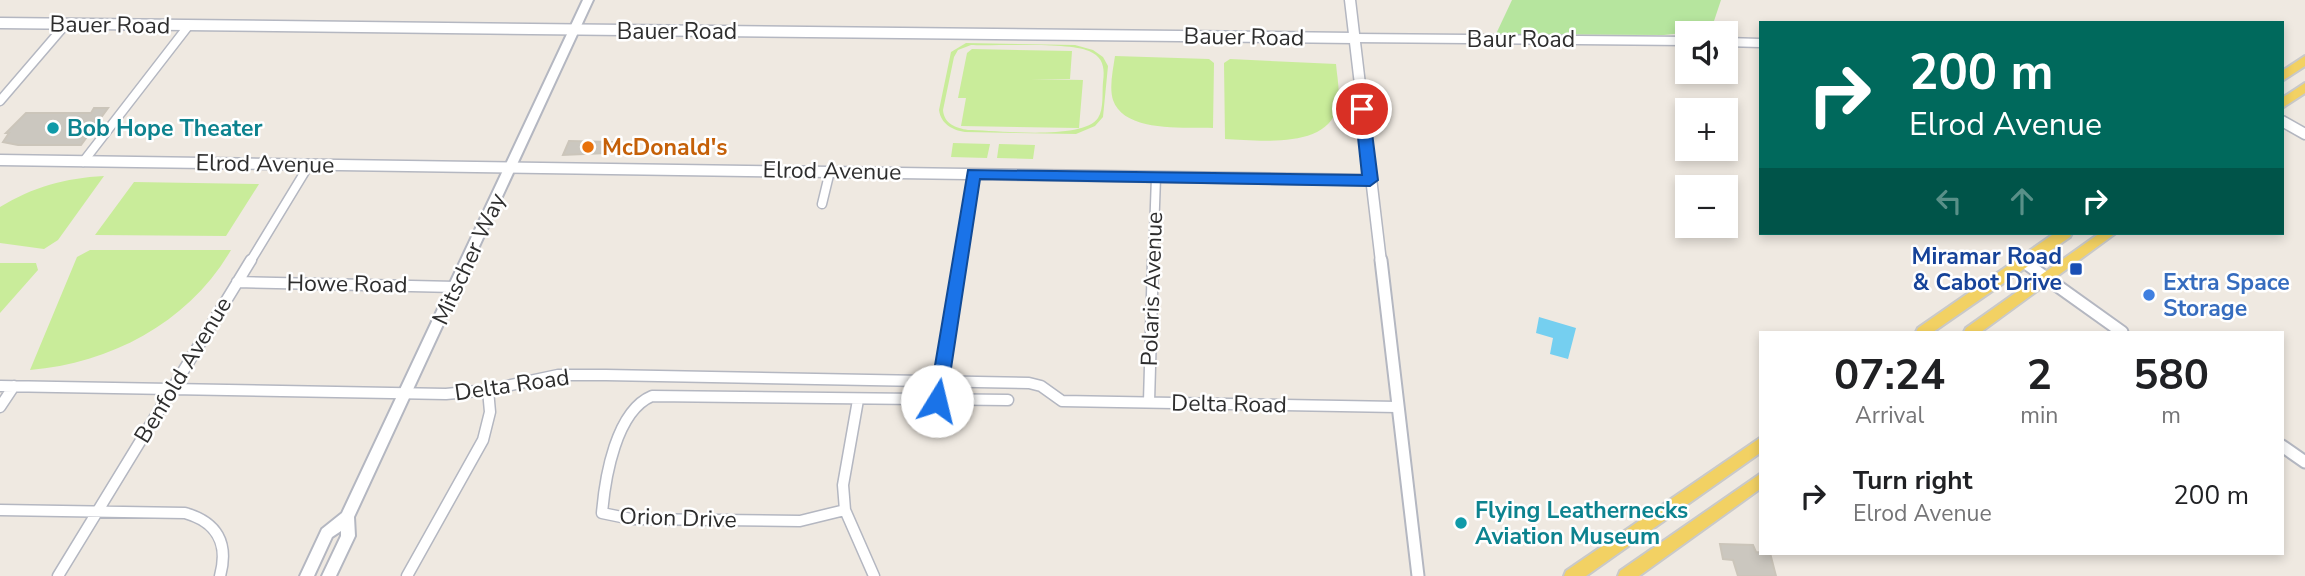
<!DOCTYPE html>
<meta charset="utf-8">
<style>
:root{--surface:#fff;--page:#f6f6f6;--text:#202124;--muted:#757577}
body{margin:0;font-family:"Nunito Sans",sans-serif;background:var(--page);color:var(--text);height:100vh;display:flex;flex-direction:column;font-size:26px;white-space:nowrap}
*{box-sizing:border-box;margin:0}
p{font-size:23px;color:var(--muted)}
.icon{flex:none;width:38px;height:38px;fill:none;stroke:currentColor;stroke-width:2;stroke-linecap:round;stroke-linejoin:round}
.map{position:relative;flex:1;overflow:hidden}
.drawer{position:absolute;left:1759px;top:331px;width:525px;height:224px;display:flex;flex-direction:column;background:var(--surface);border-radius:0px;box-shadow:0 4px 10px #0003}
.drawer>*{flex:none}
.hud{position:absolute;left:1759px;top:21px;width:525px;height:214px;border-radius:0px;box-shadow:0 4px 10px #0003;background:#00695c;color:#fff;overflow:hidden}
.controls{position:absolute;left:1675px;top:21px;display:grid;gap:14px}
.controls a{display:grid;place-items:center;width:63px;height:63px;border-radius:0px;background:var(--surface);box-shadow:0 4px 10px #0003;font-size:35px}
.pin{position:absolute;display:grid;place-items:center;width:60px;height:60px;color:#fff;margin:-30px;border:4px solid #fff;border-radius:50%;box-shadow:0 2px 7px #0007}
.me{position:absolute;width:77px;margin:-38px;rotate:9deg;stroke-linejoin:round;filter:drop-shadow(0 0 5px #0008)}
.turn{display:flex;align-items:center;gap:24px;height:147px;padding:0 35px;font-size:32px}
.turn .icon{width:91px;height:91px;stroke-width:2.5}
.turn b{display:block;font-size:49px;line-height:60px}
.lanes{display:flex;align-items:center;height:66px;padding:0 35px;background:#0003;justify-content:center;gap:35px;direction:ltr}
.lanes .off{opacity:.35}
.eta{display:flex;justify-content:space-evenly;align-items:center;height:119px;text-align:center}
.eta b{font-size:42px;font-weight:700;line-height:49px}
ul{padding:0;list-style:none}
li{display:flex;align-items:center;gap:21px;height:91px;padding:0 35px}
li div{flex:1}
li b{display:block;font-size:26px}
li em{font-style:normal}
.map>svg:first-child{display:block}
.green{fill:#b6e59e}
.pitch{fill:#c9ec9a;fill-rule:evenodd}
.water{fill:#75cff0}
.building{fill:#cbc7bf;stroke:#cbc5ba;stroke-width:2}
.lines{fill:none;stroke-linecap:round;stroke-linejoin:round}
.minor-far1-casing{stroke:#b4b7c1;stroke-width:11}
.minor-casing{stroke:#b4b7c1;stroke-width:13}
.tertiary-far1-casing{stroke:#b4b7c1;stroke-width:13}
.tertiary-casing{stroke:#b4b7c1;stroke-width:15}
.secondary-casing{stroke:#b4b7c1;stroke-width:4}
.primary-casing{stroke:#c9c9c9;stroke-width:4}
.minor-far1{stroke:#fff;stroke-width:8}
.minor{stroke:#fff;stroke-width:10}
.tertiary-far1{stroke:#fff;stroke-width:10}
.tertiary{stroke:#fff;stroke-width:11}
.secondary{fill:#fff;fill-rule:evenodd}
.primary{fill:#f2d163;fill-rule:evenodd}
.route{fill:#1a73e8;stroke:#114b97;stroke-width:2}
.culture-dot{fill:#0f9aa8;stroke:#fff;stroke-width:2.5}
.food-dot{fill:#e8710a;stroke:#fff;stroke-width:2.5}
.transit-dot{fill:#1a4fb4;stroke:#fff;stroke-width:2.5}
.shop-dot{fill:#3f7fe0;stroke:#fff;stroke-width:2.5}
.labels{text-anchor:middle;dominant-baseline:central;stroke-width:5;stroke-linejoin:round;paint-order:stroke}
.street-label{font-size:23px;fill:#2e2e2e;stroke:#fff}
.culture-label{font-size:23px;font-weight:bold;fill:#0d838f;stroke:#fff;text-anchor:start}
.food-label{font-size:23px;font-weight:bold;fill:#c56008;stroke:#fff;text-anchor:start}
.transit-label{font-size:23px;font-weight:bold;fill:#164399;stroke:#fff;text-anchor:end}
.shop-label{font-size:23px;font-weight:bold;fill:#366cbe;stroke:#fff;text-anchor:start}
</style>
<div class="map">
<svg width="2305" height="576" viewBox="0 0 2305 576">
<rect width="100%" height="100%" fill="#efe9e1"/>
<path class="green" d="M1512,0H1721L1711,30L1664,35L1496,34Z"/>
<path class="pitch" d="M966,43L1075,45L1093,50L1103,57L1108,66L1103,117L1095,126L1076,134L965,132C952,130 941,124 939,110L951,52ZM971,45C996,46 1069,42 1089,51C1103,57 1105,67 1103,82C1102,92 1104,109 1098,118C1083,141 994,130 968,130C956,128 944,124 943,110L954,57L958,50Z
M972,49L1072,51L1070,79H1030L1083,80L1079,128L961,126L966,98H958L967,53Z
M1115,56L1209,59L1214,63L1213,128C1186,127 1124,133 1113,100C1109,87 1113,70 1115,56Z
M1230,59L1336,64C1337,77 1341,94 1337,107C1328,150 1256,140 1225,139L1224,63Z
M953,143L990,144L987,158L951,157Z
M999,144L1035,145L1033,159L997,158Z
M104,176L58,240L44,249L0,243V207C33,187 65,178 104,176Z
M134,182L259,184L226,236L95,235Z
M90,250H231C189,322 112,363 30,370L77,257Z
M0,263H36L38,270L0,313Z"/>
<path class="water" d="M1539,317L1576,328L1568,359L1550,354L1553,338L1536,333Z"/>
<path class="building" d="M94,108H108L81,145H18L3,142L9,133H6L26,113H91Z
M569,141L612,142L607,153L563,155Z
M1720,544L1753,545L1756,552L1770,553L1776,576H1738L1733,560L1723,559Z"/>
<g class="lines">
<defs>
<path id="minor-far1" d="M1354,38L1687,41
M1726,42L1760,43
M0,101L66,24
M83,162L189,25
M822,204L830,171
M250,262L309,165
M959,262L973,174
M1153,262L1156,177"/>
<path id="minor" d="M237,282L456,287
M0,386L446,394L488,390L558,375H606L1029,383L1041,386L1062,401L1397,407
M858,400L843,485L845,510L874,576
M937,401L959,260
M1149,402L1153,260
M0,407L14,386
M0,510L185,513C217,522 229,543 220,576
M845,510L800,521L631,519L602,513C605,477 616,411 652,396L1008,400
M58,576L251,260
M407,576L483,440L490,412L488,390"/>
<path id="tertiary-far1" d="M1350,0L1381,262
M0,23L1354,38
M2282,121L2305,134
M0,160L1370,180"/>
<path id="tertiary" d="M1381,260L1418,576
M2024,262L2122,332
M2282,446L2305,462"/>
<path id="secondary" d="M583,0H593L354,517L355,536L336,576H322L341,536V531L332,537L314,576H300L322,529L342,513Z"/>
<path id="primary" d="M2305,56V66L2282,81V71Z
M2305,83V93L2282,108V98Z
M2055,233H2072L2070,237L1933,332H1916L1918,328Z
M2100,233H2116L1981,332H1964L1966,328Z
M1760,438V453L1586,576H1564L1566,571Z
M1760,474V489L1639,576H1618L1620,571Z"/>
</defs>
<use href="#minor-far1" class="minor-far1-casing"/>
<use href="#minor" class="minor-casing"/>
<use href="#tertiary-far1" class="tertiary-far1-casing"/>
<use href="#tertiary" class="tertiary-casing"/>
<use href="#secondary" class="secondary-casing"/>
<use href="#primary" class="primary-casing"/>
<use href="#minor-far1" class="minor-far1"/>
<use href="#minor" class="minor"/>
<use href="#tertiary-far1" class="tertiary-far1"/>
<use href="#tertiary" class="tertiary"/>
<use href="#secondary" class="secondary"/>
<use href="#primary" class="primary"/>
</g>
<path class="route" d="M1362,104L1369,109L1378,180L1370,186L980,179L946,401L944,406H931L929,401L968,170L1362,175L1355,109Z"/>
<g class="culture-dot">
<circle cx="53" cy="128" r="7"/>
<circle cx="1461" cy="523" r="7"/>
</g>
<circle class="food-dot" cx="588" cy="147" r="7"/>
<rect class="transit-dot" x="2069" y="262" width="14" height="14" rx="3.5"/>
<circle class="shop-dot" cx="2149" cy="295" r="7"/>
<g class="labels">
<g class="street-label">
<text transform="translate(110 25) rotate(1)">Bauer Road</text>
<text x="677" y="31">Bauer Road</text>
<text transform="translate(1244 37) rotate(1)">Bauer Road</text>
<text x="1521" y="39">Baur Road</text>
<text transform="translate(265 164) rotate(1)">Elrod Avenue</text>
<text transform="translate(832 171) rotate(1)">Elrod Avenue</text>
<text transform="translate(469 259) rotate(-65)">Mitscher Way</text>
<text transform="translate(347 284) rotate(1)">Howe Road</text>
<text transform="translate(1152 289) rotate(-88)">Polaris Avenue</text>
<text transform="translate(183 370) rotate(-59)">Benfold Avenue</text>
<text transform="translate(512 385) rotate(-8)">Delta Road</text>
<text transform="translate(1229 404) rotate(1)">Delta Road</text>
<text transform="translate(678 518) rotate(2)">Orion Drive</text>
</g>
<g class="culture-label">
<text x="67" y="128">Bob Hope Theater</text>
<text x="1475" y="510">Flying Leathernecks<tspan x="1475" dy="26">Aviation Museum</tspan></text>
</g>
<g class="food-label">
<text x="602" y="147">McDonald's</text>
</g>
<g class="transit-label">
<text x="2062" y="256">Miramar Road<tspan x="2062" dy="26">&amp; Cabot Drive</tspan></text>
</g>
<g class="shop-label">
<text x="2163" y="282">Extra Space<tspan x="2163" dy="26">Storage</tspan></text>
</g>
</g>
</svg>
<div class="controls">
<a><svg class="icon" aria-label="sound" viewBox="0 0 24 24"><path d="M4 9h4l5-4v14l-5-4H4zM17 9q2 3 0 6"/></svg></a>
<a>+</a>
<a>−</a>
</div>
<div class="pin" style="left:1362px;top:109px;background:#d93025"><svg class="icon" aria-label="arrive" viewBox="0 0 24 24"><path d="M6 21V4h12l-3 4 3 4H6"/></svg></div>
<svg class="me" style="left:937px;top:401px" viewBox="-20 -20 40 40"><circle r="19" fill="#fff"/><path d="M0-13L10 11 0 6-10 11z" fill="#1a73e8"/></svg>
<div class="hud">
<div class="turn"><svg class="icon" aria-label="right" viewBox="0 0 24 24"><path d="M7 20v-9h11M14 6l5 5-5 5"/></svg><div><b>200 m</b>Elrod Avenue</div></div>
<div class="lanes"><svg class="icon off" aria-label="left" viewBox="0 0 24 24"><path d="M17 20v-9H6M10 6l-5 5 5 5"/></svg><svg class="icon off" aria-label="ahead" viewBox="0 0 24 24"><path d="M12 20V5M6 11l6-6 6 6"/></svg><svg class="icon" aria-label="right" viewBox="0 0 24 24"><path d="M7 20v-9h11M14 6l5 5-5 5"/></svg></div>
</div>
<section class="drawer">
<div class="eta">
<div><b>07:24</b><p>Arrival</p></div>
<div><b>2</b><p>min</p></div>
<div><b>580</b><p>m</p></div>
</div>
<ul>
<li><svg class="icon" aria-label="right" viewBox="0 0 24 24"><path d="M7 20v-9h11M14 6l5 5-5 5"/></svg><div><b>Turn right</b><p>Elrod Avenue</p></div><em>200 m</em></li>
</ul>
</section>
</div>
